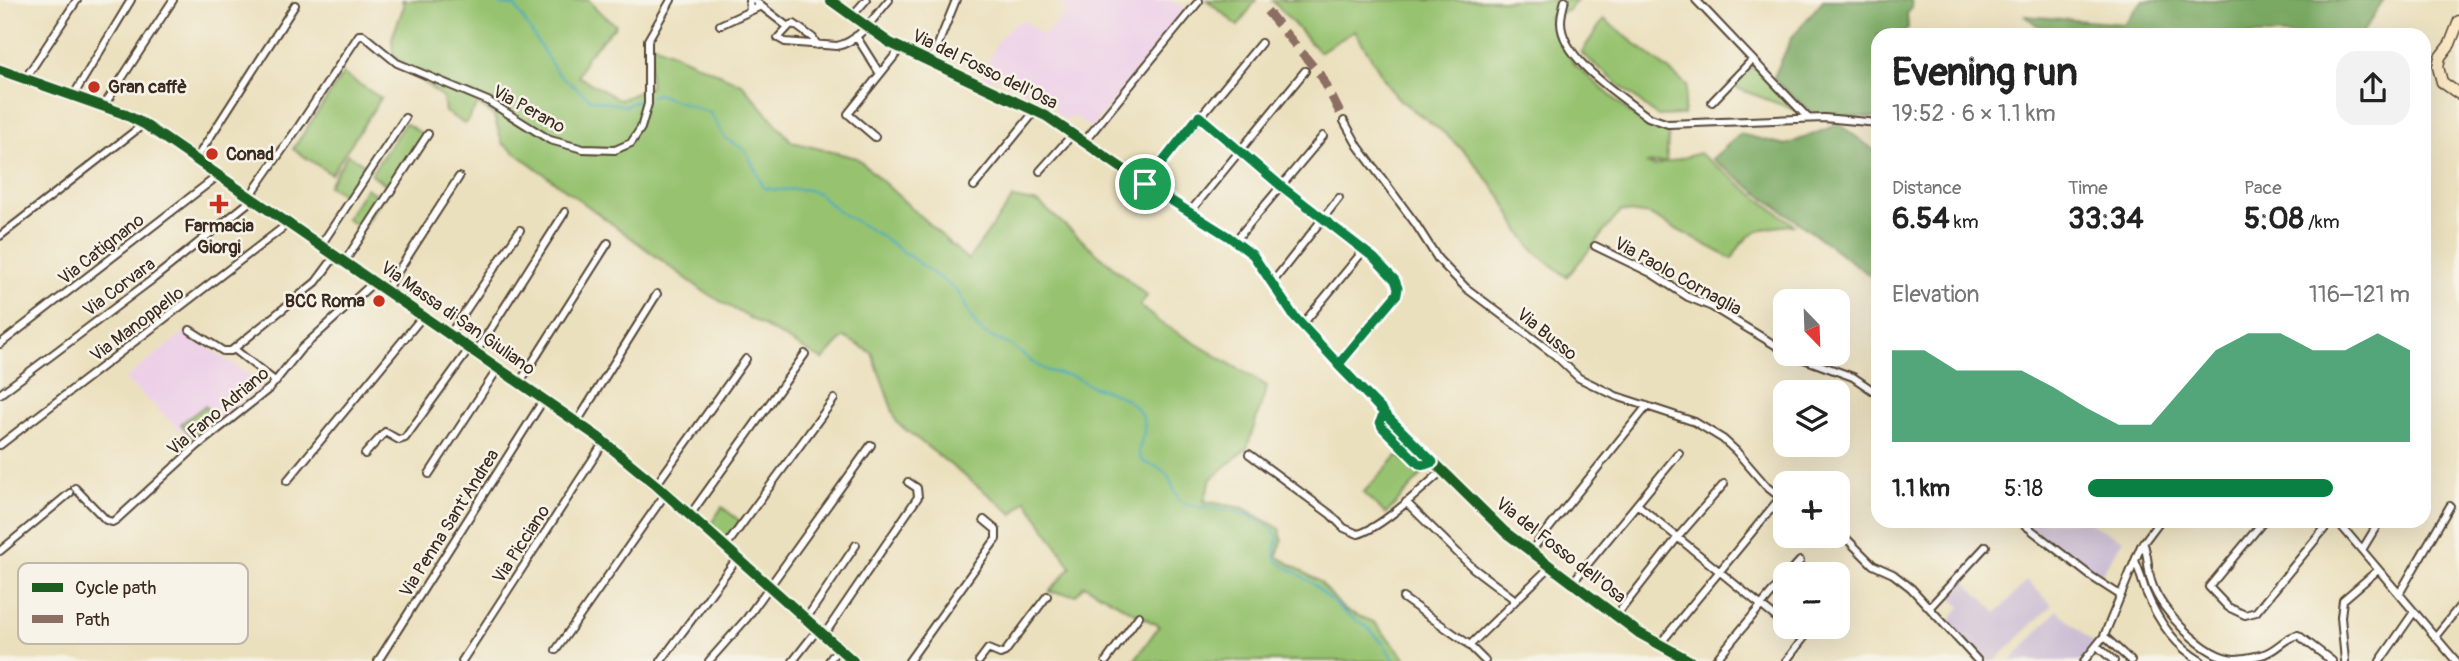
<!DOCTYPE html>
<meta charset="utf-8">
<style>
:root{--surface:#fff;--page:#f2f2f2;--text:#222;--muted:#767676;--accent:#0b8043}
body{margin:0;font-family:Pangolin,sans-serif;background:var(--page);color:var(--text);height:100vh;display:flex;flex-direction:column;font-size:26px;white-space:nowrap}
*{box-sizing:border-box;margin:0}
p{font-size:23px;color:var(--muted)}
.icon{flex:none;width:38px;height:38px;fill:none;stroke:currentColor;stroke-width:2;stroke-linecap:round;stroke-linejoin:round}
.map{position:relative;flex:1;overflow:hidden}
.panel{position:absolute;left:1871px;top:28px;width:560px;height:500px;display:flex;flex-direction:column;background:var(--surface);border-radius:21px;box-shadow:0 7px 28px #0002}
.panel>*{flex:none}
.needle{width:46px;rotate:157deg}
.fabs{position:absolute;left:1773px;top:289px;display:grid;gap:14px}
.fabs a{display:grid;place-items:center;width:77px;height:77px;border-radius:14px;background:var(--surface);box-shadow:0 7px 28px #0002;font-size:35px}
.pin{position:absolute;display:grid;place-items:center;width:60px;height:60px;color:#fff;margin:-30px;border:4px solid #fff;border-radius:50%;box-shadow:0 2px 7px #0007}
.round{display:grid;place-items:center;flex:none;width:74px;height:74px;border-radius:21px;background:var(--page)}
.headline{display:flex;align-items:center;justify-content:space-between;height:119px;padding:0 21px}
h1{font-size:38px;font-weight:700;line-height:52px}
.metrics{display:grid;grid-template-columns:repeat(3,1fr);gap:10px;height:119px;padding:7px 21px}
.metrics div{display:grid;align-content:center}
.metrics b{font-size:30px;font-weight:700}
.metrics small{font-size:19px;font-weight:400}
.metrics p{font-size:19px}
.chart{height:196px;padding:14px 21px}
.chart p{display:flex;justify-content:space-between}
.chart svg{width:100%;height:126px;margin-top:7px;fill:var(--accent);opacity:.7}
ul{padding:0 21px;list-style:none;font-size:23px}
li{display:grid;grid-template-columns:112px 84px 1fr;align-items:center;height:52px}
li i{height:18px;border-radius:9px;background:var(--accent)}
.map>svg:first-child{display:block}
</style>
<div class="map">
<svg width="2459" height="661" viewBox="0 0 2459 661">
<rect width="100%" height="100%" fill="#f7f3e8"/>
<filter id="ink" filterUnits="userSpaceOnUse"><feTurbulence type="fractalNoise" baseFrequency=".0143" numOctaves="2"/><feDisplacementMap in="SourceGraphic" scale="14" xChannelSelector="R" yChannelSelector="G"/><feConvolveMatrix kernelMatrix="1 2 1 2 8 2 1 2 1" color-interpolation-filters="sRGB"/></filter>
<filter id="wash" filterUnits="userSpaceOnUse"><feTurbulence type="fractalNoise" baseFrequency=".00686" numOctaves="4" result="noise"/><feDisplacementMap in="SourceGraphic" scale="28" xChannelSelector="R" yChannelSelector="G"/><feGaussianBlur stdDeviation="1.57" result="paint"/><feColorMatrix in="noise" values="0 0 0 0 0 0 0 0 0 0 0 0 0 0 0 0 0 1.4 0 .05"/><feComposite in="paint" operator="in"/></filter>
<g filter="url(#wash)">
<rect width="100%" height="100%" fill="#ebe0bd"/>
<path fill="#edd0e8" d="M1057 0H1170L1186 9 1091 128 1074 116 1066 120 1055 113 1056 105 995 76 984 83 980 81 997 42 1012 25 1024 20 1044 36 1067 11Z
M185 332 264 385 192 441 125 379Z"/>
<path fill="#ccbed4" d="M2021 522H2087L2124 540 2097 580Z
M1960 576 1997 613 2027 580 2052 605 1995 661H1981L1947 624 1961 607 1946 592Z
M2057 610 2096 645 2082 661H2011Z"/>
<path fill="#97c370" stroke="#697647" stroke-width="2" d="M402 0H589L596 9 616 25 586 57 578 76 620 100 650 87V43L742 84 792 142 857 158 968 260 1013 198 1039 203 1147 296 1140 306 1158 321 1267 386 1247 448 1211 479 1204 501 1243 508 1280 529 1282 541 1277 556 1320 582 1344 610 1374 622 1408 661H1134L1159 626 1084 585 1076 595 1049 592 1071 567 1026 500 1013 514 897 423 872 353 844 337 823 360 706 293 502 143 494 116 478 104 465 124 445 112 443 98 393 56 392 38 404 6Z
M1207 0H1256L1238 26Z
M1272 0H1577L1569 10 1548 17 1574 64 1642 123 1669 130 1666 162 1645 164 1655 166 1699 153 1794 225C1761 228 1748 228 1732 259L1650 215 1621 211 1567 277 1535 252 1520 232 1501 197 1469 156 1443 132 1400 100 1390 89 1355 31 1319 52Z
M1604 19 1687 85 1683 115 1657 116 1581 53Z
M1753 65 1798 111 1731 86Z
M343 74 381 98 331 174 293 149Z
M405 123 424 135 390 187 371 174Z
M348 154 365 165 345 196 328 186Z
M366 188 382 198 362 229 346 219Z
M205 406 215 419 192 437 181 424Z
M1398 455 1421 476 1386 514 1363 493Z
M722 507 741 522 726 542 709 527Z"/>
<path fill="#79a962" stroke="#5a6a40" stroke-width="2" d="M1823 0H1911L1912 7 1907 14 1908 28 1899 35H1878V118L1812 114 1773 79 1792 37Z
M2143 0H2384L2361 35H2050L2025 16 2124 24Z
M1839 124 1878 153V163L1875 168 1878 171V190L1871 199 1878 205V281L1712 159 1740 134 1786 145Z"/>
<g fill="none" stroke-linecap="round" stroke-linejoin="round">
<path stroke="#41a8c1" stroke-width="2" d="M495 0 502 5 515 6 557 73 590 99 625 106 645 97
M651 96 657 94 710 113 725 138 746 151 764 188 777 190 804 189 818 193 838 211 884 238 956 290C967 303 969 320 981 331 988 338 1001 340 1010 345 1022 352 1031 363 1044 369 1054 374 1065 374 1075 377 1080 379 1084 383 1089 385 1102 391 1116 391 1128 401 1161 426 1133 443 1140 457 1144 466 1155 464 1162 470 1173 477 1172 494 1181 501 1187 507 1198 506 1207 507 1231 510 1264 514 1278 537L1275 555 1277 561 1311 582 1346 614 1366 626 1383 643 1395 661"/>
</g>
</g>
<g filter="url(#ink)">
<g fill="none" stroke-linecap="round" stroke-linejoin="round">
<g stroke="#554536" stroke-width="10">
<path id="street" d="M749 0 750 11
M1565 0C1563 7 1561 15 1561 22 1561 59 1621 96 1648 117L1668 124 1824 118 1878 123
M1696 0 1808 118
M761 6 788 27
M851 17 866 0
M720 25 761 6 754 0
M856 36 880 74
M817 45 813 38 794 24 790 25 778 38 785 42 837 46C859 42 875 16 889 0
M931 62 956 0
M25 79 77 0
M73 96 131 0
M1712 102 1752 60
M103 107 173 0
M1199 116 1281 186 1374 258 1396 281 1398 288 1396 295 1338 365
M1344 121 1358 146 1415 223 1438 259 1466 288 1555 355 1579 378 1616 396 1695 422 1723 439 1736 451 1767 487 1785 501
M875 137 848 114 901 48
M1084 142 1199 1
M196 159 295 5
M1040 171 1073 134
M1145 184 1261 43
M974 186 1036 110
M250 196 299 126 359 35H363L397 63 488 101 550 140 583 149 615 150 631 143 641 128 648 104V40L671 0
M1190 212 1305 71
M0 236 144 124
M1235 241 1323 136
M321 245 405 118
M1595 246 1651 273 1688 297 1712 307 1785 351
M345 261 428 134
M1272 283 1339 198
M386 290 459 177
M1302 325 1364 250
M190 330 223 351H231L316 282 336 255
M450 334 520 230
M0 344 219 175
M234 349 276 382
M476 352 565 212
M1790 354 1853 377 1878 394
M520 382 608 243
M0 394 153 279 253 199
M1384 412 1380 422 1382 427 1420 464 1433 462
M577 422 657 294
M0 445 289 223
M365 454 385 432 399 440 405 438 470 348
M1249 454 1330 514 1344 528 1358 534C1380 529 1424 487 1442 471
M429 474 499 367
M287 481 423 316
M656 485 746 359
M75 488 106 520 112 522 116 520 197 446 270 388 301 349 374 282
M1406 502 1473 568 1514 599
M1638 505 1785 625
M690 515 805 354
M2021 522 2092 577 2120 595
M2263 522 2209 587 2228 607 2245 615 2256 612 2330 522
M2338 522 2456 661
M1838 530 1873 565 1893 574 1911 588 1978 661
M2143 542C2149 556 2147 570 2152 584 2161 611 2204 657 2234 659 2243 659 2252 657 2261 655 2276 652 2284 637 2298 635L2332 661
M726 546 834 399
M2362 550 2379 522
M0 551 70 493
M1530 552 1647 406
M2135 561C2140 571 2142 582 2146 592 2157 619 2175 646 2201 661
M1788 574 1800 561
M1572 583 1679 453
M1838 591 1840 584
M2399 594 2450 506
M1403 598 1467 643 1485 661
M1930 607 1986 546
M1616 616 1677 538 1724 484
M806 619 856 545
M1787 626 1803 639
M824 635 918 497 917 488 908 482
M2104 636 2131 661
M2435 637 2459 607
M1470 645 1550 567
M1659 645 1780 498
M2097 646 2114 661
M556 650 666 493
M378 661 544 399
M462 661 604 442
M661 661 738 557
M709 661 747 618 871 445
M793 661 818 629
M829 661 838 648
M909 661 996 539V530L984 520
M979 661 988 649 1000 654 1005 652 1047 596
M1106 661 1139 616
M1715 661 1785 577
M1786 661 1813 626
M2084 661 2104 636 2141 546 2159 522
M2345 661 2341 617 2343 600 2378 570
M2380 661 2414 612"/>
</g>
<g stroke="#554536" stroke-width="13">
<path id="secondary" d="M830 0 890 43 1046 116 1126 171 1245 248 1256 259 1293 315 1338 364 1389 418 1505 532 1639 633 1690 661
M2459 21 2450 44 2440 57 2438 67 2442 82 2459 94
M0 70 122 113 144 124 598 437 656 485 853 661"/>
</g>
<use href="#street" stroke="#fff" stroke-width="6"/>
<use href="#secondary" stroke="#fae7c3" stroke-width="10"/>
<path stroke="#8d6e63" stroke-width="9" stroke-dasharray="18 9" stroke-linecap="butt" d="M1267 11 1322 77 1344 121"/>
<g stroke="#f7f3e8" stroke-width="15">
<path id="cycleway" d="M830 0 890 43 1046 116 1126 171 1245 248 1256 259 1293 315 1338 364 1389 418 1505 532 1639 633 1690 661
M0 70 122 113 144 124 598 437 656 485 853 661"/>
</g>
<use href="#cycleway" stroke="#1b5e20" stroke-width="10"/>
</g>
</g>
<g fill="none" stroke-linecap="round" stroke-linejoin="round" filter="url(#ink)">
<g stroke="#fff" stroke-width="14">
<path id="route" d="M1145 184 1229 237 1253 255 1293 315 1381 410 1433 462 1425 465 1419 464 1382 427 1380 422 1384 412 1338 365 1397 294 1398 288 1395 280 1374 258 1281 186 1199 116 1145 184"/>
</g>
<use href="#route" stroke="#0b8043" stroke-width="9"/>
</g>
<g fill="#c8321e" stroke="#f7f3e8" stroke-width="2.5">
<circle cx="94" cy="87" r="7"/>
<circle cx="212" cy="154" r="7"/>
<path d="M215.5 193.5h7v7h7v7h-7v7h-7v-7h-7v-7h7z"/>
<circle cx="379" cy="301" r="7"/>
</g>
<g text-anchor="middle" stroke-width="5" stroke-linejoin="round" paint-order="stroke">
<g font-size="18" fill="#3b2a1e" stroke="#f7f3e8">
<text transform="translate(985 69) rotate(26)" y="6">Via del Fosso dell'Osa</text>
<text transform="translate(529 109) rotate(29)" y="6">Via Perano</text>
<text transform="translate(101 249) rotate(-38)" y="6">Via Catignano</text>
<text transform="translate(1678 276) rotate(29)" y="6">Via Paolo Cornaglia</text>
<text transform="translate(119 287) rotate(-37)" y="6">Via Corvara</text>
<text transform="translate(458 318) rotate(35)" y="6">Via Massa di San Giuliano</text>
<text transform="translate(137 324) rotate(-37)" y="6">Via Manoppello</text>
<text transform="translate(1547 334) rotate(39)" y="6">Via Busso</text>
<text transform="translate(218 411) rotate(-40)" y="6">Via Fano Adriano</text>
<text transform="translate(449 523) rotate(-58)" y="6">Via Penna Sant'Andrea</text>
<text transform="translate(521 544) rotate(-57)" y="6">Via Picciano</text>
<text transform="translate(1561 550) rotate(38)" y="6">Via del Fosso dell'Osa</text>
</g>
<g font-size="18" font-weight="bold" fill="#3b2a1e" stroke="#f7f3e8" text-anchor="start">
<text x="108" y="93">Gran caffè</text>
<text x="226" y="160">Conad</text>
<text x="219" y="232" text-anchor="middle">Farmacia<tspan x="219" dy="21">Giorgi</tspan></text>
<text x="365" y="307" text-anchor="end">BCC Roma</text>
</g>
</g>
<rect x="18" y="563" width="230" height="81" rx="10" fill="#f7f3e8" stroke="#bfb7ab" stroke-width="2"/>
<rect x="32" y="583" width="31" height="9" fill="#1b5e20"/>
<rect x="32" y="615" width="31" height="8" fill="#8d6e63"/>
<g font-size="19" fill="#3b2a1e">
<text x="75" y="594">Cycle path</text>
<text x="75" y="626">Path</text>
</g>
</svg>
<div class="fabs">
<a><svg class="needle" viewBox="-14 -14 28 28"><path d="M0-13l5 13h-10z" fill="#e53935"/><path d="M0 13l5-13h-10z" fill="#767676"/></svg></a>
<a><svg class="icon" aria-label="layers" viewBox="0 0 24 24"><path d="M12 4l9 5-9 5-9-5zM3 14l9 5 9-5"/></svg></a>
<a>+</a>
<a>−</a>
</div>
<div class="pin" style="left:1145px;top:184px;background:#1e9e55"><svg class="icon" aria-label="arrive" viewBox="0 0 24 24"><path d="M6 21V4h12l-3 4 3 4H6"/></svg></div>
<section class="panel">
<div class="headline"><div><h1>Evening run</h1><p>19:52 · 6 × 1.1 km</p></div><a class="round"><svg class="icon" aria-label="share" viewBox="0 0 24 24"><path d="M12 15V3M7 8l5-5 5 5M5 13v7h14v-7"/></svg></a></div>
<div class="metrics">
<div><p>Distance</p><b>6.54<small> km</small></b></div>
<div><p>Time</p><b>33:34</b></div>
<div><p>Pace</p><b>5:08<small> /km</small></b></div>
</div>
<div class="chart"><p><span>Elevation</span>116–121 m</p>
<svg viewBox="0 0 160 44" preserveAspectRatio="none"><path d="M0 44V12L10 12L20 19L30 19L40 19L50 25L60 32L70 38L80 38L90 25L100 12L110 6L120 6L130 12L140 12L150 6L160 12V44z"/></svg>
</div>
<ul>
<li><b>1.1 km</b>5:18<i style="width:76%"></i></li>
</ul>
</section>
</div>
